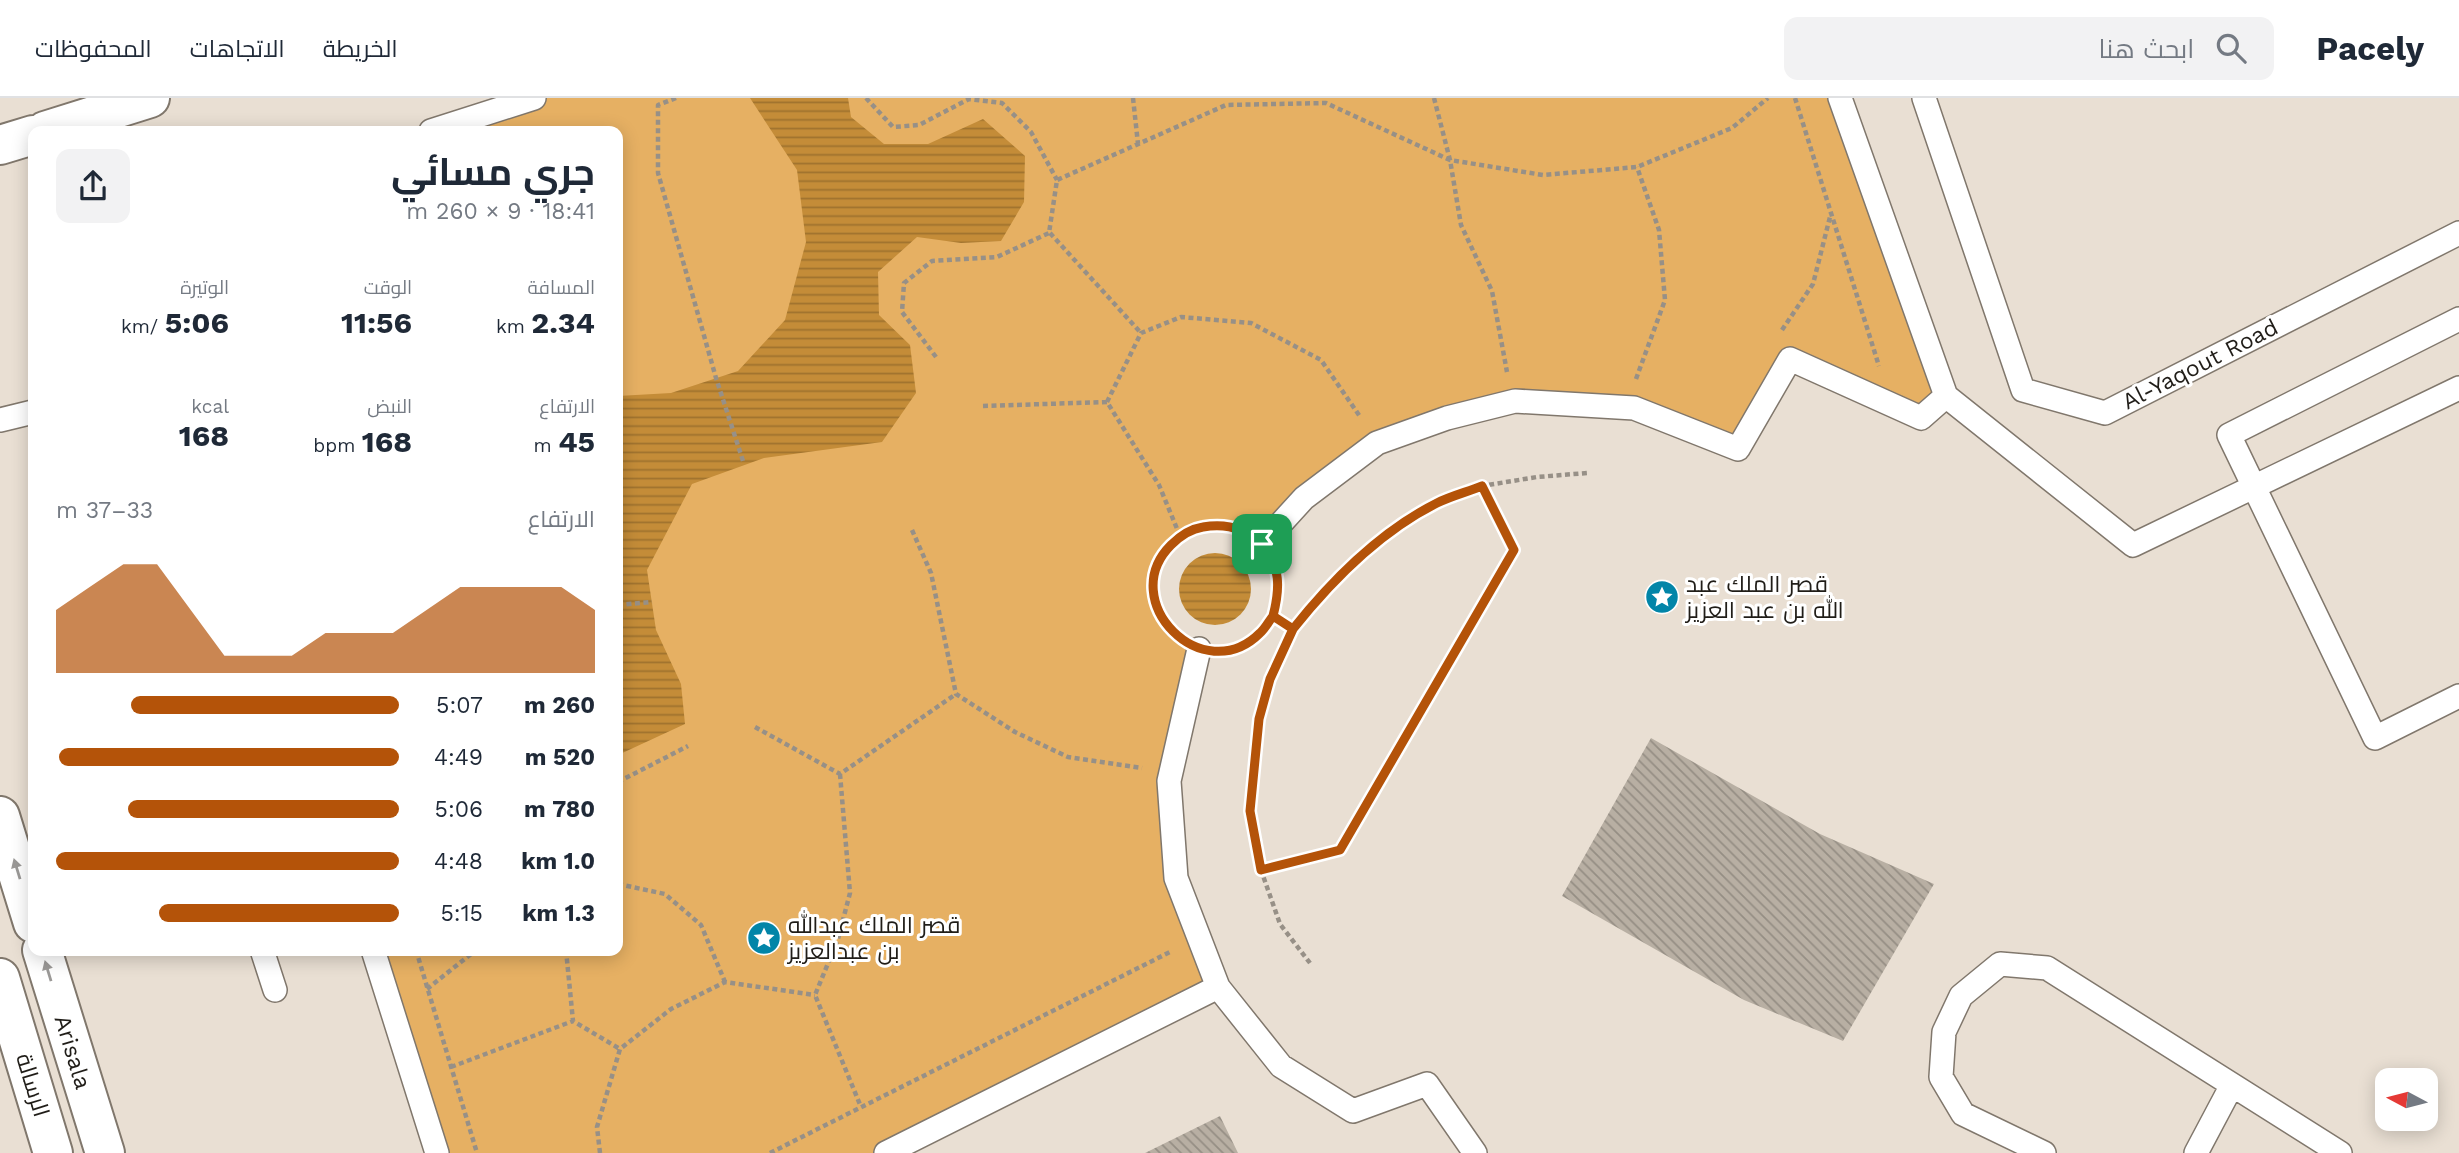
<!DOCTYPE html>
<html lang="ar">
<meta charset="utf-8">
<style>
:root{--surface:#fff;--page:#f2f2f3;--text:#1f2937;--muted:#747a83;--line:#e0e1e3;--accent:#b45309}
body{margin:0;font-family:"Work Sans",Cairo,sans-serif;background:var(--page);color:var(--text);direction:rtl;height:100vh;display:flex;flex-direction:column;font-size:26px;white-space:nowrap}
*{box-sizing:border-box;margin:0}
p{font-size:23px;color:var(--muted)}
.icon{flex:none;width:38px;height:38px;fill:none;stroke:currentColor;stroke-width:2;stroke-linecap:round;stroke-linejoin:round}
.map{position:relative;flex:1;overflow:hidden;direction:ltr}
.panel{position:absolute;left:28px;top:28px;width:595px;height:830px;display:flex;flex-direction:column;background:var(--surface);border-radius:14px;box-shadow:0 4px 18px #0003;direction:rtl}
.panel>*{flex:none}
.needle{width:46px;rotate:277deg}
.fabs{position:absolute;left:2375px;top:970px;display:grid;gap:14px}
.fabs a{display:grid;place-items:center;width:63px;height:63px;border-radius:14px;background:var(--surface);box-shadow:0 4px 18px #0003;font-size:35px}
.pin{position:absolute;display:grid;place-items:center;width:60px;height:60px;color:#fff;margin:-30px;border-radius:14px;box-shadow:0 4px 10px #0006}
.round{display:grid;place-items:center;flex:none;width:74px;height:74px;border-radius:14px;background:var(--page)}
.overview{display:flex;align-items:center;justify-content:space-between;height:119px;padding:0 28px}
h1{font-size:38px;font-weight:700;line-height:52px}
.stats{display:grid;grid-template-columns:repeat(3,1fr);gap:10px;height:119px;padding:7px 28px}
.stats div{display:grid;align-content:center}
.stats b{font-size:30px;font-weight:700}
.stats small{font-size:19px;font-weight:400}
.stats p{font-size:19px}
.chart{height:196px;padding:14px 28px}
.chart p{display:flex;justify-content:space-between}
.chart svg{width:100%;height:126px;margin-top:7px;fill:var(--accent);opacity:.7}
ul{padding:0 28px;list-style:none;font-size:23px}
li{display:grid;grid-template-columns:112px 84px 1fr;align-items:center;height:52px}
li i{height:18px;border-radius:9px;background:var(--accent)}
header{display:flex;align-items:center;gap:42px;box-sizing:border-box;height:98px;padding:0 35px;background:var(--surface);border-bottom:2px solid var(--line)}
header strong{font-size:33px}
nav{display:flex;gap:38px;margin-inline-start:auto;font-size:24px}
.search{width:490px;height:63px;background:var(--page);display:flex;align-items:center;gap:18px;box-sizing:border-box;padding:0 24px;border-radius:14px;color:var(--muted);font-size:26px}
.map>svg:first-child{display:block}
</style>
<header>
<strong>Pacely</strong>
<div class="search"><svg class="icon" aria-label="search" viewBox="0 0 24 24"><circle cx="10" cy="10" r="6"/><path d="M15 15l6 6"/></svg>ابحث هنا</div>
<nav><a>الخريطة</a><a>الاتجاهات</a><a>المحفوظات</a></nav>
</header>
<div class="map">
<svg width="2459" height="1055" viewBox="0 0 2459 1055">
<defs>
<pattern id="water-rules" width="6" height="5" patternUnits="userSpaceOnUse" patternTransform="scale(1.75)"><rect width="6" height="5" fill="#c48c38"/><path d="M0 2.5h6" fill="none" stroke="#9f722e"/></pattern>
<pattern id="building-back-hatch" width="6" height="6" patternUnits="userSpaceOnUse" patternTransform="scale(1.75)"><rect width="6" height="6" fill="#b8afa3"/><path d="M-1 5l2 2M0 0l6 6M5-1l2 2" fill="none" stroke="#958e84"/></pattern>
</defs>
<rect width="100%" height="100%" fill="#e9dfd3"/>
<path fill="#e6b063" d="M534 0H1840L1946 298 1921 320 1790 261 1738 351 1634 310 1515 303 1377 345 1254 439C1242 433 1231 427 1218 426 1159 424 1131 506 1179 541 1185 545 1192 547 1199 551L1169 683 1176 780 1218 889 886 1055H437L373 852H618V33H431Z"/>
<path fill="url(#water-rules)" d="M750 0H848L851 19 884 46H928L983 21 1025 58 1024 104 1001 143 961 145 917 139 878 174 879 217 910 247 916 295 882 344 764 360 692 386 647 472 656 532 681 586 685 626 618 657V298L671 295 738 273 785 222 806 144 797 72Z
M1179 491a36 36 0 1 1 72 0a36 36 0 1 1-72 0Z"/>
<path fill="url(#building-back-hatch)" d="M1651 640 1820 736 1934 786 1843 943 1744 902 1562 798Z
M1220 1018 1238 1055H1145Z"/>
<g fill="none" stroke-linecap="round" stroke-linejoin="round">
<g stroke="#80776c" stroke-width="26">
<path id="lane" d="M1840 0 1946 298 2133 447 2459 290
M1924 0 2023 292 2105 315 2459 135
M431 33 534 0
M2459 221 2229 337 2375 640 2459 598
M0 322 33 314
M1262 446 1304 400 1377 345 1447 320 1515 303 1634 310 1738 351 1790 261 1921 320 1946 298
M1199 551 1169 683 1176 780 1218 889 1281 968 1353 1013 1427 986 1475 1055
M262 852 275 892
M373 852 437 1055
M886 1055 1218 889
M2044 1055 1963 1016 1941 979 1944 934 1961 898 2000 866 2047 870 2340 1055
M2196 1055 2232 987"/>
</g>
<g stroke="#80776c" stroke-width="42">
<path id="street" d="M45 33 150 0
M0 47 33 37
M0 718 33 825
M42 852 105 1055
M0 880 53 1055"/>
</g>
<path stroke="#979087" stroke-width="4.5" stroke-dasharray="5 3.5" stroke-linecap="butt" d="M676 0 658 7V75L716 280 744 366
M866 0 893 29 919 27 969 1 1002 5 1031 34 1057 82
M1133 0 1138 46
M1434 0 1450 62 1461 127 1492 193 1507 274
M1795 0 1879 268
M1050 135 1141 235
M1782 232 1813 186 1831 115
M936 259 902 214 904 185 932 163 997 159 1049 135 1057 82 1226 7 1326 5 1450 62 1543 77 1637 69 1732 30 1768 0
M1636 281 1665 202 1659 132 1637 69
M1107 304 1141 235 1181 219 1251 225 1321 262 1361 320
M983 308 1107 304 1159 387 1180 438
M1153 490a63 63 0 1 1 126 0a63 63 0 1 1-126 0Z
M912 432 931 475 956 596 1015 634 1068 659 1142 670
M618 507 652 504
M1273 518 1293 532
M755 629 840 676 956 596
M840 676 850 795 838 841 815 897 861 1009
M618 684 688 648
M1261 772 1340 752 1514 452 1482 388
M618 786 665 796 701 827 725 884
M416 852 477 1055
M566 852 573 923 620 951
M1310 865 1280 826 1261 772 1250 713 1259 621 1270 581 1293 532 1324 492 1360 459 1402 426 1438 405 1482 388 1537 379 1587 375
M427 891 476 852
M451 969 573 923
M600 1055 597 1029 620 951 671 911 725 884 815 897
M770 1055 1172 853"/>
<use href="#lane" stroke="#fff" stroke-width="23"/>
<use href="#street" stroke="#fff" stroke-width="38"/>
</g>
<defs><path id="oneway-solid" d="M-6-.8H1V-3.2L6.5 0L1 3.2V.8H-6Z" transform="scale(1.75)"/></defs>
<g fill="#9b9997">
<use href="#oneway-solid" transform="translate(17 771) rotate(-107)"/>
<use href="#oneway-solid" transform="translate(48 873) rotate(-107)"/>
</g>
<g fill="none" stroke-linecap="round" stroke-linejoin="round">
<g stroke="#fff" stroke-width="14">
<path id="route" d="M1262 446C1245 430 1225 425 1203 429 1190 431 1180 438 1171 447 1115 503 1203 592 1260 535 1265 531 1269 523 1273 518L1293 531 1270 581 1259 621 1250 713 1261 772 1340 752 1514 452 1482 388C1467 394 1451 398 1437 405 1379 434 1332 482 1293 531L1273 518C1280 491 1281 468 1262 446"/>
</g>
<use href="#route" stroke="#b45309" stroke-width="9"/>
</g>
<defs>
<g id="sight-disc" transform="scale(1.75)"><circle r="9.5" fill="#0285a8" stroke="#fff"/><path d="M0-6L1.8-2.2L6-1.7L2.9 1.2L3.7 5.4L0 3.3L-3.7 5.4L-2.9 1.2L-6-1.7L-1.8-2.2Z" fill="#fff"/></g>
</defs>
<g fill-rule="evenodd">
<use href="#sight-disc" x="1662" y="499"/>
<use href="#sight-disc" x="764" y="840"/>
</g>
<g text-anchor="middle" stroke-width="6" stroke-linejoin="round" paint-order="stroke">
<g font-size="23" fill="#201d18" stroke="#fff">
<text transform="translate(2200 266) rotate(-27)" y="8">Al-Yaqout Road</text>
<text transform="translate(73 954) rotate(73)" y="8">Arisala</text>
<text transform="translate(33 987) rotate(73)" y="8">الرسالة</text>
</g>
<g font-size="23" fill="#201d18" stroke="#fff" text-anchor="start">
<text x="1686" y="494">قصر الملك عبد<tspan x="1686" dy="26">الله بن عبد العزيز</tspan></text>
<text x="788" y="835">قصر الملك عبدالله<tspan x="788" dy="26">بن عبدالعزيز</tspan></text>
</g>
</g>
</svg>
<div class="fabs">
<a><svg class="needle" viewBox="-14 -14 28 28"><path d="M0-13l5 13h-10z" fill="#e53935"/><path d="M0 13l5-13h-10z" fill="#747a83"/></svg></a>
</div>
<div class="pin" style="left:1262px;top:446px;background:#1e9e55"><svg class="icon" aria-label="arrive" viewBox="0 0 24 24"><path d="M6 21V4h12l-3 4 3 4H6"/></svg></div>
<section class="panel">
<div class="overview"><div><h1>جري مسائي</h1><p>18:41 · 9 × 260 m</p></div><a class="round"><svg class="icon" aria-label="share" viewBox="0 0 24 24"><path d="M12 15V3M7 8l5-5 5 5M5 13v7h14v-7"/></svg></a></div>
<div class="stats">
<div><p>المسافة</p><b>2.34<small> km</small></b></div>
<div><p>الوقت</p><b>11:56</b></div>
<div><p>الوتيرة</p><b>5:06<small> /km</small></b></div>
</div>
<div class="stats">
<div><p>الارتفاع</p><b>45<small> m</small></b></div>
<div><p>النبض</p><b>168<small> bpm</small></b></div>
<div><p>kcal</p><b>168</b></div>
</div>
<div class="chart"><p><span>الارتفاع</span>33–37 m</p>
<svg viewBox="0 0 160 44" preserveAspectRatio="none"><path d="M0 44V22L10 14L20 6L30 6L40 22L50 38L60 38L70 38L80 30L90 30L100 30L110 22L120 14L130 14L140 14L150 14L160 22V44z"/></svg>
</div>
<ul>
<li><b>260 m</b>5:07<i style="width:78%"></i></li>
<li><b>520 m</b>4:49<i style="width:99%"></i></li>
<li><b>780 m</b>5:06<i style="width:79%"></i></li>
<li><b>1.0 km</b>4:48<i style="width:100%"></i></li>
<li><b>1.3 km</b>5:15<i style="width:70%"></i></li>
</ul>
</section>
</div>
